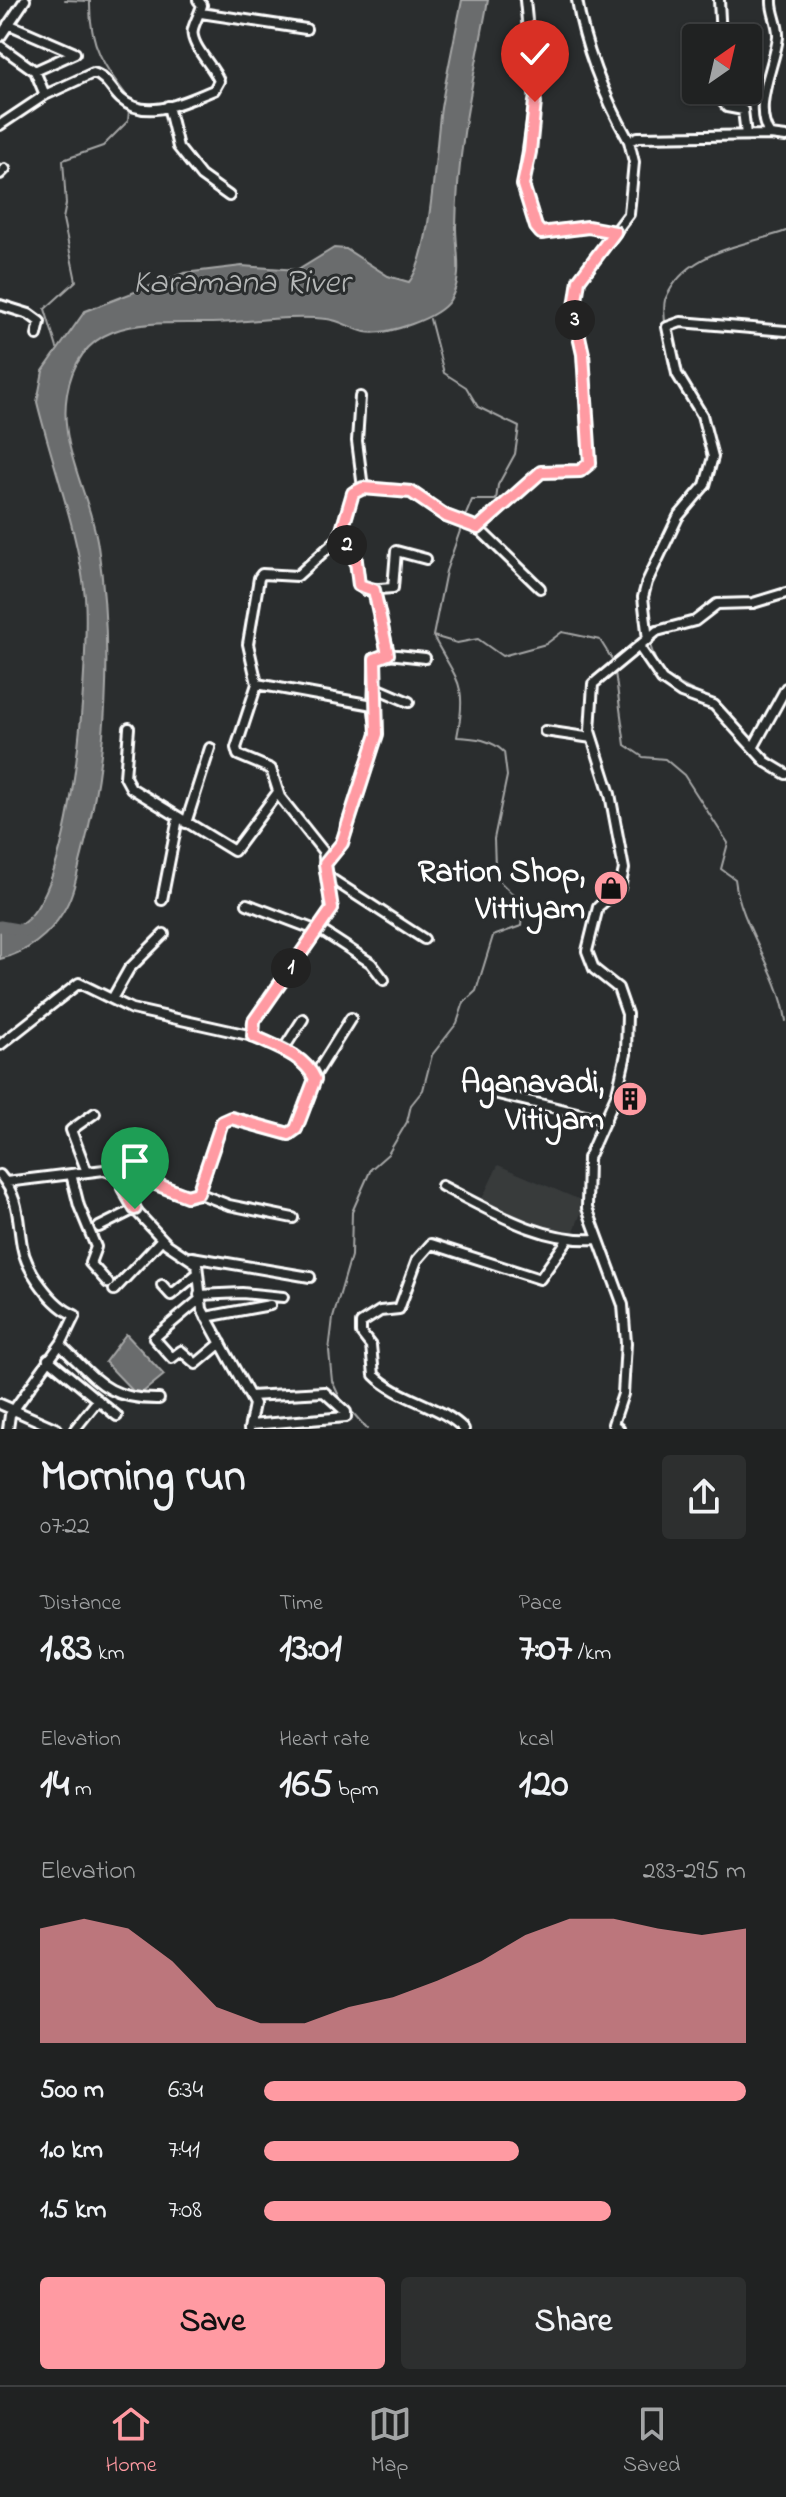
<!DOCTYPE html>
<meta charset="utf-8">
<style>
:root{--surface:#202222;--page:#2d2f2f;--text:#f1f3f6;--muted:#a2a4a5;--line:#3d3f40;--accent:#ff9aa2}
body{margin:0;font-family:"Indie Flower",sans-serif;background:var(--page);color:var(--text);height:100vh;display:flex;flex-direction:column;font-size:30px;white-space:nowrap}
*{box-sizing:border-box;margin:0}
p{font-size:26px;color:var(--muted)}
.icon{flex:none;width:44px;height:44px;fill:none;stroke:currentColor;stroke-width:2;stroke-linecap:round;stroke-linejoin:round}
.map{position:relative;height:1429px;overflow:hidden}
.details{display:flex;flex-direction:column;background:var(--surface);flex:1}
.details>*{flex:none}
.needle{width:52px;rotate:34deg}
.controls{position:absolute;left:682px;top:24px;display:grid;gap:16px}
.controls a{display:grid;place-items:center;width:80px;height:80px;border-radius:8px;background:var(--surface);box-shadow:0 2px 6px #0004,0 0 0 2px var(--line);font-size:40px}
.pin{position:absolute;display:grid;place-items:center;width:68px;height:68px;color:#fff;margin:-82px -34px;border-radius:50% 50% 50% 0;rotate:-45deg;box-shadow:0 0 8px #0007}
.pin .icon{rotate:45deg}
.km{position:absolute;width:40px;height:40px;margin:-20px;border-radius:50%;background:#222;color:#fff;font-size:22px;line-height:40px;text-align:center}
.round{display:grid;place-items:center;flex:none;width:84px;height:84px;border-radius:8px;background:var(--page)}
.head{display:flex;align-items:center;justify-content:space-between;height:136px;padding:0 40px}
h1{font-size:44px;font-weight:700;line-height:60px}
.figures{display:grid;grid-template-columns:repeat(3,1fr);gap:12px;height:136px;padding:8px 40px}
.figures div{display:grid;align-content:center}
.figures b{font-size:40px;font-weight:700}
.figures small{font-size:22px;font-weight:400}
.figures p{font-size:22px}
.chart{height:224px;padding:16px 40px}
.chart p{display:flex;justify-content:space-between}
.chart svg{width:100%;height:144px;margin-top:8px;fill:var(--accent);opacity:.7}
.button{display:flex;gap:16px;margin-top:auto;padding:16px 40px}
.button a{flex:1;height:92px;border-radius:8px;background:var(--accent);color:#111;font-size:32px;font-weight:700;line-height:92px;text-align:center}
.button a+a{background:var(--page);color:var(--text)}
ul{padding:0 40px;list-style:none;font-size:26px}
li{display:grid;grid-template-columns:128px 96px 1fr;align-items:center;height:60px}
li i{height:20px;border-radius:10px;background:var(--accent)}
.tab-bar{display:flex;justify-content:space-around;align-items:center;height:112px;border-top:2px solid var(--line);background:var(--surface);font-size:22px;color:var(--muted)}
.tab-bar a{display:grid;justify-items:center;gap:4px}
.tab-bar .on{color:var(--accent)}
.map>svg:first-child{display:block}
</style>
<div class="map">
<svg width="786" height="1429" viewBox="0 0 786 1429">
<rect width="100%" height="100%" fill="#2a2d2e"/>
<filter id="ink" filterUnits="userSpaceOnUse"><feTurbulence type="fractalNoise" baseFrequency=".0125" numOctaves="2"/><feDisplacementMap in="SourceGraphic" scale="16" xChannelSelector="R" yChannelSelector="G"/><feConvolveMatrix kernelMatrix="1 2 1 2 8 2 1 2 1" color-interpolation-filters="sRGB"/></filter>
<g filter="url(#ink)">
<path fill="#373a3b" d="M498 1165 585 1202 570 1242 480 1203Z"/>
<path fill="#6a6c6d" stroke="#a6a7a7" stroke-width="2" d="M462 0H488C474 76 457 149 456 227 456 252 464 277 450 300 439 318 386 336 365 332 352 329 340 320 327 319 288 315 251 322 212 323 151 324 80 314 67 394 58 447 91 496 98 546 113 646 108 757 82 855 77 873 74 895 63 912 49 936 26 953 0 959V928C76 946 89 647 85 597 79 533 52 464 37 402L43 371 85 311 184 273 242 266 298 270 334 248 346 249 388 276 409 282C432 254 435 148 441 108 447 72 455 36 462 0Z
M126 1334 164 1375 143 1392H134L105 1362Z"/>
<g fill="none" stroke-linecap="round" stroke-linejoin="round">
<path stroke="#a6a7a7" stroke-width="2" d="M65 0 90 1C89 46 104 66 130 100
M430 319 444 373 466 387 478 407 519 427 515 454 498 485 496 500H472L465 517
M665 325C665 317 663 307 665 300 686 250 741 247 786 231
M57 348 45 309 76 281 63 219 66 204 63 160 103 146 128 121 129 110
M461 528 446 571 433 636 457 643 478 639 502 656 546 644 562 632 600 640 613 661
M647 573 654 558
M650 645 659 670
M615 672 625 745 643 757 665 759 684 775 728 843 721 869 735 879C741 929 779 969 786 1021
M662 675 713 701
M719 704 752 740
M757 745 782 767
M367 1429 340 1398 332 1381 329 1351 333 1318 351 1256 352 1212 371 1169 388 1154 407 1122 411 1105 423 1090 432 1055 457 1023 464 1002 476 991 493 936 521 926 523 904 498 880 495 867 494 839 507 776 504 752C490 739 476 738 457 737 468 682 457 682 433 636"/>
<path stroke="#6a6c6d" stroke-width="11" d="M0 926 29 931"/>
<g stroke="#fff" stroke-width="14">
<path id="minor" d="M525 0 535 102 523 185 536 227 541 233 588 227 615 232
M577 0C585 49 605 98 629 141
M719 0 721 38
M772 0C771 12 779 24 778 37 775 66 751 107 770 135L786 137
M201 13 306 29
M8 24 75 53 35 71
M0 37 25 0
M0 46 35 71 45 95
M721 90 720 98 727 107 743 110 746 135
M168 106 178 147 201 176 229 196
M0 125 45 95 93 73C107 77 111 90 121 99 147 122 186 101 214 90L219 81C214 66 189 45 193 29 195 21 200 13 202 5L198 0
M0 174 5 169
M0 305 29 314 40 322 37 335
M360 397 357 441 363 488
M478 528 540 588
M340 537 355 553 359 585 365 590 393 588 396 551 426 559
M374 590 388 654 425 658
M648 640 643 597 647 582 678 517 705 485 713 457 702 415 677 374 667 327 681 322 786 331
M640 648 662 680 681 693 714 705 766 762 786 774
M257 684 373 705 375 659 388 654
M374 687 409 702
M129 728 125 777 131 788 234 851 278 792
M545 731 592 738
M753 748 786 688
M186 823 210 748
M325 864 342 843 377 734 373 703
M327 876 424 939
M162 900 178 818
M247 904 318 931
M319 929 371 963 384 980
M112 999 129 969 164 934
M0 1045 79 983 132 1009 253 1036
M283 1050 303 1019
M314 1077 351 1018
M494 1093 606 1120
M87 1172 71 1130 95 1113
M71 1174 79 1206 96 1247 90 1263 108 1283
M0 1175C20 1199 17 1218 22 1246 26 1270 53 1307 75 1315L62 1342 10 1415 8 1429
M6 1182 104 1170 128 1178
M442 1186C490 1210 541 1243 597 1239
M198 1193 229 1205 293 1218
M99 1227 135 1209
M192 1257 310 1277
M162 1285 171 1295 198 1273
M114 1290 162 1239
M199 1295 242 1293 283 1297
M199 1300 154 1338 172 1358 181 1351 196 1364 221 1343
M206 1317 270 1305
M60 1345C96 1378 106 1400 159 1399
M48 1359 117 1416
M0 1404 57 1429
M250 1425 346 1417V1412L324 1392 250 1396
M75 1429 98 1400
M249 1429 254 1404 202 1309 197 1264 167 1244 137 1212 123 1188 128 1178 135 1176 187 1196 198 1193 222 1122 231 1118 289 1134 296 1129 315 1079C304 1055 276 1047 253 1036L254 1021 332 909 323 851 280 797 271 769 238 755 236 748 257 684 248 644 259 578 262 574 297 576 340 537 353 493 363 488 411 492 446 516 478 528 541 472 580 471 590 463 583 354 574 314 579 280 629 214 634 162 629 141 638 137 770 135
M464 1429C441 1405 399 1400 374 1375L371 1346 361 1333V1323L380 1311 399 1309 417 1260 431 1244 540 1279 568 1239
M619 1429 613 1424 623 1394 626 1343 623 1305 587 1208 588 1158 617 1093 626 1054 627 1014 618 988 594 969 587 951 598 907 620 888 624 869 610 794 590 731 593 684 657 631 695 621 717 604 753 603 786 593"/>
</g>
<use href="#minor" stroke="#2a2d2e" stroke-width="8"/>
</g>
</g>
<g fill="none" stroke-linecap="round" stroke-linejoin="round" filter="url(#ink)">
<g stroke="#fff" stroke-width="16">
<path id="route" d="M135 1209 123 1188 128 1178 135 1176 187 1196 198 1193 222 1122 231 1118 289 1134 296 1129 315 1079C304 1055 276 1047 253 1036L254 1021 332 909 325 864 342 843 377 734 375 659 388 654 374 590 359 585 355 553 340 537 353 493 363 488 411 492 446 516 478 528 541 472 580 471 590 463 583 354 574 314 579 280 615 232 588 227 541 233 536 227 523 185 530 152 535 102"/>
</g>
<use href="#route" stroke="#ff9aa2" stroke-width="10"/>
</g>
<defs>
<g id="shop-disc" transform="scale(1.8)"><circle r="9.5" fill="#ff9aa2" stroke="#2a2d2e"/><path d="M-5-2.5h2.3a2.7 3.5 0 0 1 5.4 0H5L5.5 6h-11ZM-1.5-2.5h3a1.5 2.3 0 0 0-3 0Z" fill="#111"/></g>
<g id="building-disc" transform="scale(1.8)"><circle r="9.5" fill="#ff9aa2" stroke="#2a2d2e"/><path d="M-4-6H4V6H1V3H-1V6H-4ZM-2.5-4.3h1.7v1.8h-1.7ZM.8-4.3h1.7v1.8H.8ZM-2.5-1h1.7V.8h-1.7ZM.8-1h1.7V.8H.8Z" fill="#111"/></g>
</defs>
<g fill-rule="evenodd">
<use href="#shop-disc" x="611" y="888"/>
<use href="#building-disc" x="630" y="1099"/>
</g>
<g text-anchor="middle" stroke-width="6" stroke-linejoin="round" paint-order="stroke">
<g font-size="32" font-weight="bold" fill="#fff" stroke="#2a2d2e" text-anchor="end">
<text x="585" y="881">Ration Shop,<tspan x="585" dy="37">Vittiyam</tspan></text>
<text x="604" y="1092">Aganavadi,<tspan x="604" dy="37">Vitiyam</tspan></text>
</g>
<g font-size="34" font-style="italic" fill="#b4b6b6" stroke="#2a2d2e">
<text x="241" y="292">Karamana River</text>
</g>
</g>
</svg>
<div class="controls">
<a><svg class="needle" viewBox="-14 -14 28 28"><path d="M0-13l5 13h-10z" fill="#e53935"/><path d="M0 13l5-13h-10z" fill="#a2a4a5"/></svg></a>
</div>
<div class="pin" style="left:135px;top:1209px;background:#1e9e55"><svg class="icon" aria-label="arrive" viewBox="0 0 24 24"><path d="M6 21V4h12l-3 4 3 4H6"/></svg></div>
<div class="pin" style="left:535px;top:102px;background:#d93025"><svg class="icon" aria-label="check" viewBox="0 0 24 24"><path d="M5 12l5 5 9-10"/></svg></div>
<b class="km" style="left:291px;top:968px">1</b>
<b class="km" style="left:347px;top:545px">2</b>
<b class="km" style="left:575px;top:320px">3</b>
</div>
<section class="details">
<div class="head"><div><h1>Morning run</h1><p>07:22</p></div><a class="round"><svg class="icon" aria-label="share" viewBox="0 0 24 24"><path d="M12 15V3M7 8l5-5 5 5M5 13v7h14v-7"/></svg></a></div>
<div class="figures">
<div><p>Distance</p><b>1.83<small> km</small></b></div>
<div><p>Time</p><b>13:01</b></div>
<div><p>Pace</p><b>7:07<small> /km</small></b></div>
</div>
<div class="figures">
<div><p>Elevation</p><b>14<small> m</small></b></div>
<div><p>Heart rate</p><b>165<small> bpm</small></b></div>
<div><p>kcal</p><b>120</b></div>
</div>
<div class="chart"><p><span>Elevation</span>283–295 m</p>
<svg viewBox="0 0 160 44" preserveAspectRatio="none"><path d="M0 44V9L10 6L20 9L30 19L40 33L50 38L60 38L70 33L80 30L90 25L100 19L110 11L120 6L130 6L140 9L150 11L160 9V44z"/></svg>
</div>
<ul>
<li><b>500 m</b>6:34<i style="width:100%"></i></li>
<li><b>1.0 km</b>7:41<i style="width:53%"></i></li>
<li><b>1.5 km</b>7:08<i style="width:72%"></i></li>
</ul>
<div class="button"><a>Save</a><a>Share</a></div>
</section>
<nav class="tab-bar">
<a class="on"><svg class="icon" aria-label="home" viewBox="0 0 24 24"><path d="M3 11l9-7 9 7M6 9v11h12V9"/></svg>Home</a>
<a><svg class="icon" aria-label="map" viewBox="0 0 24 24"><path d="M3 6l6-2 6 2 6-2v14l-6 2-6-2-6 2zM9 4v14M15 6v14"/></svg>Map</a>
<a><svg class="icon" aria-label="saved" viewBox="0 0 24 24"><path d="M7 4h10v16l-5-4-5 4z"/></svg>Saved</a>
</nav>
